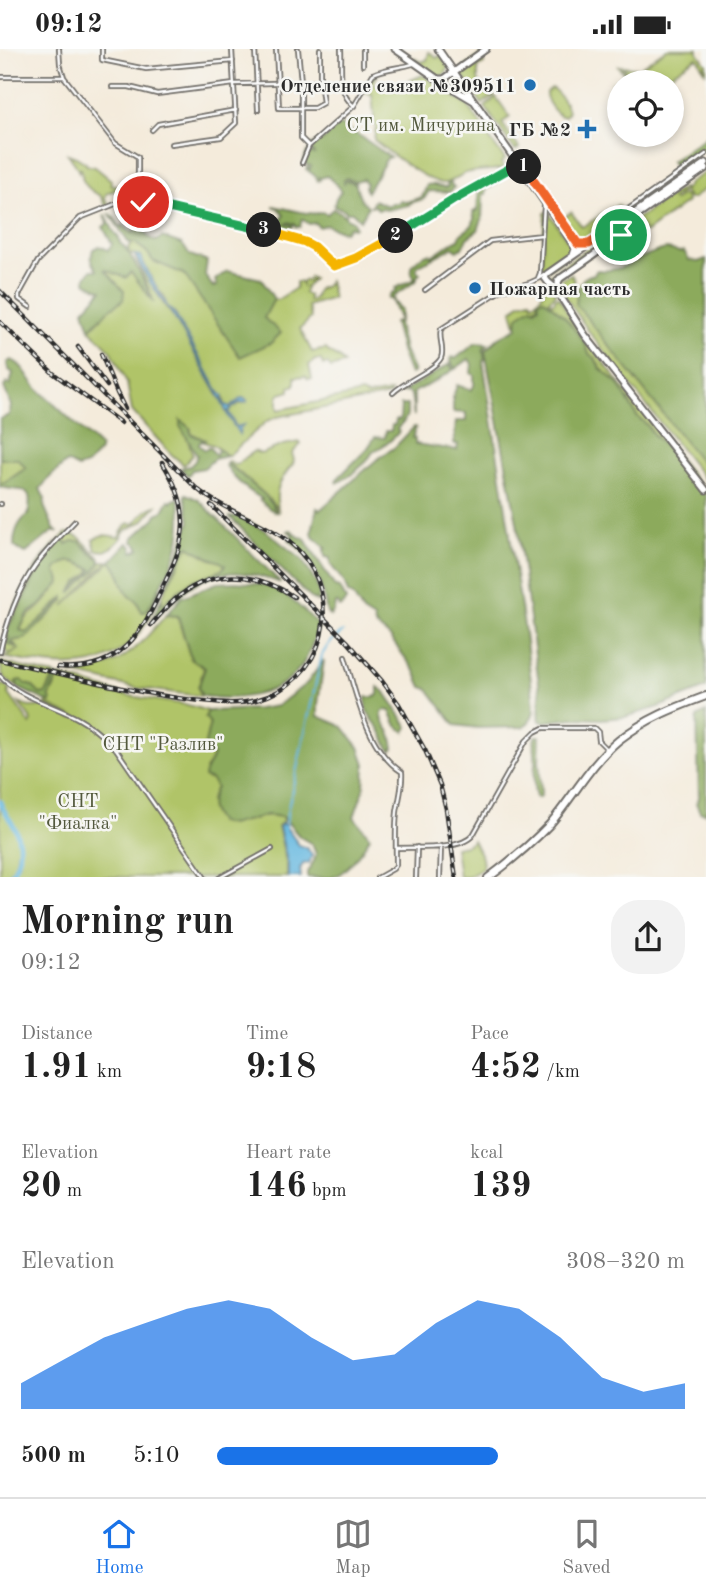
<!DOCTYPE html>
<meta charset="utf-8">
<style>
:root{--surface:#fff;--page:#f2f2f2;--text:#222;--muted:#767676;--line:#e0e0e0;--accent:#1a73e8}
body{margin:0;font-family:"Old Standard TT",serif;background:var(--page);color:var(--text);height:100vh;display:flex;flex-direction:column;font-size:26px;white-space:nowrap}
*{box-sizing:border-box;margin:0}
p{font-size:23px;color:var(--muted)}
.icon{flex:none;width:38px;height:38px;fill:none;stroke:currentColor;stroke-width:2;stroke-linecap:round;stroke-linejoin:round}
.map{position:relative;height:828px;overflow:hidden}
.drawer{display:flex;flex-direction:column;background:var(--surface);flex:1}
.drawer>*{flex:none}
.controls{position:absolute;left:607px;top:21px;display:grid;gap:14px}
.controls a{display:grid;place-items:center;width:77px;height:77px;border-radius:50%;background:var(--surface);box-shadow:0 4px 10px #0003;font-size:35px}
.pin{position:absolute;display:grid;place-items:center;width:60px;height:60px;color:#fff;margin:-30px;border:4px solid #fff;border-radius:50%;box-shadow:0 2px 7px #0007}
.km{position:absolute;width:35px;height:35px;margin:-18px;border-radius:50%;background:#222;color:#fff;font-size:19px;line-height:35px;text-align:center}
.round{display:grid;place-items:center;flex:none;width:74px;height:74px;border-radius:28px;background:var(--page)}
.summary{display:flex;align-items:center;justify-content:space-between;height:119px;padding:0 21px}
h1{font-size:38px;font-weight:700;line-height:52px}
.stats{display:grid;grid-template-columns:repeat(3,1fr);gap:10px;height:119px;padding:7px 21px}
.stats div{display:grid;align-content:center}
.stats b{font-size:35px;font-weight:700}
.stats small{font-size:19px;font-weight:400}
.stats p{font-size:19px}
.chart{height:196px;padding:14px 21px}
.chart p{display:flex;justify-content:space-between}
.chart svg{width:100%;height:126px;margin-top:7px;fill:var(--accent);opacity:.7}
ul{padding:0 21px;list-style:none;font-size:23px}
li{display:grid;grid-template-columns:112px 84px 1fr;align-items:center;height:52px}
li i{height:18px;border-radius:9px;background:var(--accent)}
.status{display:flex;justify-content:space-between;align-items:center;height:49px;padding:0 35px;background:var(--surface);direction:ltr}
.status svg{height:19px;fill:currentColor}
.menu{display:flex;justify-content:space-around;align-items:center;height:98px;border-top:2px solid var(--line);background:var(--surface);font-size:19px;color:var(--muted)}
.menu a{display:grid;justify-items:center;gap:4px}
.menu .selected{color:var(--accent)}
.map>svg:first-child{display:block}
</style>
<div class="status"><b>09:12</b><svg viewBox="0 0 49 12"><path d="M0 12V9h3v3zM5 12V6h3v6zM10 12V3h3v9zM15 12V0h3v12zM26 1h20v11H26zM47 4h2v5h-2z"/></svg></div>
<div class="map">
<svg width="706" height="829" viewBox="0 0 706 829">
<rect width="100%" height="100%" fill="#f6f6f2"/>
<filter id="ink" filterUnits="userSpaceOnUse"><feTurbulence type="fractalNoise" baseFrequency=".0143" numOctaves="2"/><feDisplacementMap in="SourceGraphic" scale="14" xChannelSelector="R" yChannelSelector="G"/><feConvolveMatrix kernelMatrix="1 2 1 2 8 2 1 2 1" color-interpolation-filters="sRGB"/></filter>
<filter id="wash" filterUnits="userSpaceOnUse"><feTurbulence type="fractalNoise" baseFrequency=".00686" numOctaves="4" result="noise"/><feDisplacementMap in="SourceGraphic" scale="28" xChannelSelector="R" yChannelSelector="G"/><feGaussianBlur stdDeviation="1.57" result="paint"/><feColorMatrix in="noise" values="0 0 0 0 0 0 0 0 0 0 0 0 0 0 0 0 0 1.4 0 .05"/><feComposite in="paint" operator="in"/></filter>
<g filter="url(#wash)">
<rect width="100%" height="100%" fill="#f4ebdb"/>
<path fill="#b0c468" stroke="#6e784a" stroke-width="2" d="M489 0H494L483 8 484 15 478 18V31L490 47 495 46 482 55 462 26V20Z
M667 0H698V3L706 15V20L700 14 706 24 697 8 659 33H620L619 47 612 34 619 30H623L626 28 618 17H620L628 27 629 26 623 17 639 19Z
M429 3 434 6 437 9 440 6 448 18 447 23 442 27H438L413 9 421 13 427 11Z
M378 24 373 36 395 38 423 26 468 57 486 83 485 84 505 110 501 114 504 119C492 122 478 121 466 124 459 126 453 133 445 134 431 136 386 101 374 91L376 77 373 75 374 67 372 45 364 44 373 26Z
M552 39C559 44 568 56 568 64L565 67H561C554 63 545 51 546 43Z
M496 48 510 68 502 74 519 99 516 101 514 100 485 58Z
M68 105 76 108 86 114V116L95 118 111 131V136H117V140L106 145 105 150 108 153V157H106L101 147C90 142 80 134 82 121L80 119 79 123 75 115Z
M706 123V139L692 150H689L682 139 685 140 688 137 689 134Z
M679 141 682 143 672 150 674 152 682 146 685 147 687 153 645 184 637 173V170Z
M618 156 622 162 621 164 619 163 613 168V169L600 185 585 195 578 193 562 170 571 163 582 178Z
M548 162 573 200 571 205 543 224H541L545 164Z
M611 183 615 185 614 190 554 231 549 232 547 228Z
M135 194 147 203 153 212 209 236 252 242 264 268 274 250 277 251 296 239V233H300L302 236V233L305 231 308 232 310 228 313 230 306 238 304 244 309 247V252L314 250 318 240 326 237 329 232 333 249 308 257 311 269 300 280 312 303 326 300C331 307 340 307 344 315L331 319 328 315 323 316 321 311H315L309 316 312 330H308L306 327 295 328V336L290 338V342L280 345 278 348V361L361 344 367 347 391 343 390 346 277 368 267 372 228 407 213 396 203 393 205 391 191 384V380L181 372 193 406 184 416 170 404 132 362 127 334 112 303 90 280 109 261 123 251 103 219 131 222 153 250 135 207 164 256 174 268 239 384 240 379 242 377 236 378 228 362 239 355 247 353V351L242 349 230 358 225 356 223 347 220 346 181 278 175 264 167 258 164 247 158 241 140 207 130 205 128 199 130 195Z
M571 225C576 233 578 246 576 255L706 419V432L592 287 562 243 559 238 561 231Z
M548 238 552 239 556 245 549 251 552 254 555 252V249L559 248 569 266 593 300 706 443V447L697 433 689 426 679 412 653 385 647 376 637 367 619 336 600 319 595 309 589 305 585 294 565 268 544 250C536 261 521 264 516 276L512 262 520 254 531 251 533 254C538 252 543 246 544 241Z
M299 393 301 395 292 404 294 411 293 415C280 431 274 439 278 460L265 446 227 413 229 412 236 416 254 402 261 405 283 396Z
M0 408 2 410H18L26 419 4 434H0Z
M156 457 142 473 124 482 120 491 113 498 105 502 96 501 93 491C104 483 107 487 119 488 121 481 124 477 130 474L134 475C140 468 147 459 156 457Z
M68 484 79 488 100 509C88 502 81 488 67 495L66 492H60L41 513 7 585 9 589 6 590 8 595 16 598V596L10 592 23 590 29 586 64 552V549L26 584 20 581C27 566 27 568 40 558 47 552 53 541 60 534L59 528 56 524V520C71 507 76 514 92 520 86 529 76 533 72 542L95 521 102 512H108L64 557 111 512C113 515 116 518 118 522 123 533 123 545 136 551L142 563C153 562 154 547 161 539 156 552 151 568 143 579 107 630 53 617 1 608L2 604 4 607 10 606 20 600 9 605 3 600C10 557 33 514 65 485Z
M188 497 211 510 223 513 225 516 222 521 192 532 175 544 174 547H171L164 555H162V548L161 549Z
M166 566 177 567 191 610 204 619 198 639 201 647 136 639 70 624 79 625 75 623C121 620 137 599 166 566Z
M1 613 53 626 52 631 46 644 40 645 32 637 25 635 22 631 16 632 17 638C6 631 0 628 1 613Z
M60 627 130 647 188 656 208 662 205 668 210 673 205 695 207 700 213 706 211 713 205 720 216 738 210 751 247 772 267 766 282 768 283 773 278 777 287 817V828H8L19 814 18 800C16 814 16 818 6 828H0V636H6L9 639V645L30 675 32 672 19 654 29 658 45 657 71 669H76L46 655Z
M473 791 482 809 483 819 468 828H459L455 798 466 796Z"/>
<path fill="#8caa5c" stroke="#5c6a44" stroke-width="2" d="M340 75 363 89 390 108 387 109 367 143 365 138 366 134 363 130 355 132 346 129 344 131V135L345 131 355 134 361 151 368 157 365 164 360 171 352 163H346L345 161 334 157 336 149 341 142 339 138 327 127 321 129 319 128 320 131 318 132 315 127 306 120 307 118 310 120 311 117 305 115C303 111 305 107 307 103L314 105 310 97 324 90Z
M706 88V98L676 120 671 112Z
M504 127 499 133 486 141V145H483L482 170 478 181 467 189 462 199 457 202 453 198 419 216 416 220 420 225 417 227V231L393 248 394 253 401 261C401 265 401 271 398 274L404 301 414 323 410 325 402 305 394 274 400 272 391 250H388L389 246 396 241 395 239 415 230 411 222V217L422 207 430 204 431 207C441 202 450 193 459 190L461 185C469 179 477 176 473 163L477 161 479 141Z
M451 133 452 137 454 138 450 143 429 142 424 150 410 154 409 156 387 161 382 159 379 161 375 157H371L374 151 385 156H389L391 154H398L400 152 406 153 422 148 427 136C435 134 440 139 448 138L447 135Z
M273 157C288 159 311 168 323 163L327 165 333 160 340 163 343 166 345 165 346 169 353 172 355 178 353 179 350 177 344 183 326 176 319 178 315 174 309 175 302 170 300 178H296L295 175 289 173 286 175 293 176 292 179H282L283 173 281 169H283L284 166 278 159Z
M109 164 113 167 121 178 123 176 132 184 138 178 144 180C146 187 149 189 156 192L162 188 182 195 190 206 207 212 205 226 213 238 217 237 215 231 227 222 261 230 274 250 264 269 281 284 271 294 240 308 184 225 153 212 147 203 135 194 128 193Z
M105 166C110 173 113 184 119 189L120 194C133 204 146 238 154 254L131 223 126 229 104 220 124 242 123 251 109 261 90 280 84 261 102 241 87 234 85 230 91 221H97C92 213 90 209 93 200L100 197 108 201 112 195 103 178 108 174 104 167Z
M667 200 680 203 684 202 689 211 698 213 706 210V419L576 255C578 240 577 229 594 225L597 221C626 225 641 203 667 200Z
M544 250 565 268 585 294 589 305 595 309 600 319 619 336 637 367 647 376 653 385 679 412 688 426 697 433 706 447V639L656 659 625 668 601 670 573 669 544 673 540 672C538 662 541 652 540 642L517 474 485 302 499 288 517 279 518 267 532 258 535 260 539 257 538 252Z
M476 294 488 295 483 301 485 311 483 312 524 577 533 648 534 662 532 668 528 674 523 678 478 679 455 676 428 640 422 638 415 622 389 587 375 576 374 570 363 563 353 547 348 544 344 533 330 515V509L325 508 324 500 326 499 313 488 312 482 317 459 320 461 375 412 395 398 414 378H416L413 389H415V395L457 401 458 395H454L456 372H466V364L453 363V348L457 336 471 341 474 337V326L471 324 472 315 469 310 455 320 450 310 453 308 455 310Z
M11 311C26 316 30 336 42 344L99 397 100 402 87 416 78 419 67 413 51 427 40 440 45 450 44 457 54 480 57 483H52L26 504 19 501 14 497C14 485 18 473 28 466 34 434 24 444 0 438V434H4L26 419 18 410H2L0 408V370L9 366 11 357 4 338 7 334 10 336 13 324 9 321 7 314Z
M450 315 453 321 436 332 414 343V367L411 345 407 343 401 344Z
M401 356H407V366L403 374H402L397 380 399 383 389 393 373 403 366 413 351 426 337 434 336 432 337 430 367 400 375 388 385 389 386 382H391L392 376H395L396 371H400Z
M180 371 190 379 191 385 205 391 200 393 199 396 205 401 210 398 216 407 218 400 228 407 214 410 204 419 192 421 188 427 181 419 190 417 195 412 197 406 180 377Z
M227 414 265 446 278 464 270 460 260 451 262 450C249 442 232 430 226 416Z
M186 445 199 451 281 534C220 511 195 528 152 572L162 548V555H164L172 547H174L192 532 222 521 225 516C220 511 216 512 210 509 203 505 195 501 188 497L165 540 176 514 190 472 185 447Z
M179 449C186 484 175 516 156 544 152 551 152 557 145 563H142L136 551C124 545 123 533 118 522 116 518 113 515 111 512L128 494 132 498 133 503 139 500 138 496 133 493V489L155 469 157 465 163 462 169 451 172 453 173 451Z
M235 467 265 481 302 511 316 534 319 545 318 553 312 550 296 535 230 468Z
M291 481 299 488 304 489 335 538 340 539 346 551 341 558H339L338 554H335L334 561 330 567 327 564C322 535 314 509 289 491L293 486 288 482Z
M60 492H66L67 495 73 492H79L92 505 100 510V514L95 521 70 544 78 533 88 526 92 520C76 513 71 507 56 520V524L59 528 60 534 39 558 31 562 26 567 20 581 26 584 64 548V551L29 586 23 590 11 592 16 598 8 595 7 591 9 589 7 585 9 577 25 549 41 514Z
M236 533C249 534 264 534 276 540 292 549 307 564 319 577 313 592 309 609 298 621 274 649 235 652 202 647L198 639 205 619 191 610 178 567 166 566 182 548 217 534Z
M324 611 318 655V667L342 677 359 698 365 715 364 739 354 768 370 788C363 801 346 825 331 829 324 829 315 829 307 828V823L314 812 316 805 312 795 300 788 283 768 267 766 230 776 218 773C207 758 209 754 216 738L212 731 204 728C205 719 211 714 213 706L207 700 205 695 210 674 205 668 208 662 258 660 277 657 307 634Z
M53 626 58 628 49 647 51 651V654L18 639 16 632 22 631 25 635 32 637 40 645 46 644 53 631Z
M378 638 384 642 408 678 405 683 397 677 390 662 384 661 382 663C381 672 385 675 390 683 392 688 393 693 394 699L391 702C386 697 386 693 383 686 375 670 365 669 366 648H374L378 646Z
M706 663V764L700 763 696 754 699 749 697 668Z
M535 687H540L539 711 541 743V747L538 749 536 748C532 736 535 724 535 712 536 703 533 696 535 687Z"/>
<path fill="#64b7e0" stroke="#487186" stroke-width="2" d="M135 206 140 207C147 224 158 239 166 255 168 260 174 262 176 267 187 288 200 308 211 329 215 336 217 343 223 347L222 350 225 356 230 358 242 349 247 351V353L239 354 228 362 236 378 243 376 240 379 239 385 229 369 218 345 174 268 150 233Z
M283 774 299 796 307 799 312 806 309 814 303 815 300 820 301 828H288V816L279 778Z"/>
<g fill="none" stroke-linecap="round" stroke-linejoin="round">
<path stroke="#64b7e0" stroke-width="2" d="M286 779 287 764 322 606 330 593 343 583"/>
<path stroke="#64b7e0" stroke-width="4.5" d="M0 752C3 763 12 771 16 782 22 799 20 815 8 829"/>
</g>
</g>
<g filter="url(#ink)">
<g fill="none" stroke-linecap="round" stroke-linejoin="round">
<g stroke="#716e69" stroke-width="6">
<path id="minor" d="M59 0 60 15 64 28
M102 0V11L146 20 233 12
M255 0 258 61
M276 0 279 59H314L323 54 320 32V0
M298 0 301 33V89L309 97
M341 0C342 18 337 44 353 56
M363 0V16
M0 28H64L115 94 138 108V138L136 143 139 149 143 153 258 178 305 193 314 198 334 217 345 214 372 201 414 177 455 150 518 115
M112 38H129L157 45 234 35 342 32
M152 81 158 75 236 61
M171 95 221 88 236 74 232 0
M302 114 309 97 354 57 373 25C385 19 400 19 413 15
M603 183 614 170 706 105
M538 229 540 224 544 156
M425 241 490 192 542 186
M30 258 19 250V246L38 212 80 169 133 148 136 143
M393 344C404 332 435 321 441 309 445 300 438 290 441 280L500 242C516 235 528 238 544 226
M0 455H1
M0 603C6 575 18 540 35 517 46 501 61 487 75 472
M345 608C356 645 367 701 402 723 403 737 399 749 397 763 395 780 396 798 396 816L393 820 377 829
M0 627C17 647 55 657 77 669 92 677 104 688 116 700L205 829
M396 799C416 798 460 802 473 786L526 692 535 683 543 679H594L598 683 599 692 606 699
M219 829 272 800
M416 829 417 798
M440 829 441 797"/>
</g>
<g stroke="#716e69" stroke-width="9">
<path id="secondary" d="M395 0 442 33 474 52
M438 0 561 177 574 197 575 200 573 206
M439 30H444L486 0
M562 172 578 195 589 196
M560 229 558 234 560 243
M558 231C587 211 617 192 640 165L706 119
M548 233 555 239 585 286 706 441
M548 233 545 229 547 225 706 114"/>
</g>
<g stroke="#716e69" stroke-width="10">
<path id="primary" d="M488 829C511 812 531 795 550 775 573 748 591 714 619 691 647 669 674 659 706 647"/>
</g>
<use href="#minor" stroke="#fff" stroke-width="2.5"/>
<use href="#secondary" stroke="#fff" stroke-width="5"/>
<use href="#primary" stroke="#fff" stroke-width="6"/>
<g stroke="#2b2b2b" stroke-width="4.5">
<path id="rail" d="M0 242 196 439C227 465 272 473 300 503 321 526 328 557 321 587 313 619 287 643 256 651 235 657 214 653 193 651 127 643 64 625 0 611
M0 273 53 324 121 374
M78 298 107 337
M101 305 117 344 125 360
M211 456 347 592 382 632 399 655 425 701 440 736 446 760 456 829
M151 576C163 562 175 548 191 539 224 519 264 527 294 548
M58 618C120 623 142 585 164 535 173 516 183 496 183 474 183 451 174 432 162 413"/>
</g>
<use href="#rail" stroke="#f6f6f2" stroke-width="2" stroke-dasharray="5" stroke-linecap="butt"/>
</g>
</g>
<g fill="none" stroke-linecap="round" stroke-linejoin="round" filter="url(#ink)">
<g stroke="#fff" stroke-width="14">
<path id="split-1" d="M524 118 578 195H589L611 181 616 185V190L621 186"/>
</g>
<g stroke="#fff" stroke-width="14">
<path id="split-2" d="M396 187 455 150 521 113 524 118"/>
</g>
<g stroke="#fff" stroke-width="14">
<path id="split-3" d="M264 181 305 193 314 198 334 217 356 209 396 187"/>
</g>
<g stroke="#fff" stroke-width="14">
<path id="split-4" d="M143 153 264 181"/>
</g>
<use href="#split-1" stroke="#f0652b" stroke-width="9"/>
<use href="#split-2" stroke="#22a559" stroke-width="9"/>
<use href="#split-3" stroke="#f5b400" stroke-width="9"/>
<use href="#split-4" stroke="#22a559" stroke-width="9"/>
</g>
<g fill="#1f6fb2" stroke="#f6f6f2" stroke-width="2.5">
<circle cx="530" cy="36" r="7"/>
<path d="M583.5 69.5h7v7h7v7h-7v7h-7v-7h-7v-7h7z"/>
<circle cx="475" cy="239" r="7"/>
</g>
<g text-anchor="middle" stroke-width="5" stroke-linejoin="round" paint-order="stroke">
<g font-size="19" font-weight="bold" fill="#2b2b2b" stroke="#f6f6f2" text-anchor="end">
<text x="516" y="43">Отделение связи №309511</text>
<text x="571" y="87">ГБ №2</text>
<text x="489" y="246" text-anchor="start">Пожарная часть</text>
</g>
<g font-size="19" fill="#53593d" stroke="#f6f6f2">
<text x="421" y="82">СТ им. Мичурина</text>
<text x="163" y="701">СНТ "Разлив"</text>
<text x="78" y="758">СНТ<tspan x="78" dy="22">"Фиалка"</tspan></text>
</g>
</g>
</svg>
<div class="controls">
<a><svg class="icon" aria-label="locate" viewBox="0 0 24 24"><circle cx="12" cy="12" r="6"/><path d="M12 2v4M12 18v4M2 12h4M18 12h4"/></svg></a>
</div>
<div class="pin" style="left:621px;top:186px;background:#1e9e55"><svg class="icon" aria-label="arrive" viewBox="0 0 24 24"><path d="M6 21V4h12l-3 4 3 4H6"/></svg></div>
<div class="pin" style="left:143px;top:153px;background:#d93025"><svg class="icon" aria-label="check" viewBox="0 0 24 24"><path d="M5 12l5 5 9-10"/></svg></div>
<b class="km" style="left:524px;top:118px">1</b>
<b class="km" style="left:396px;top:187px">2</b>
<b class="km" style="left:264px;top:181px">3</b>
</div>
<section class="drawer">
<div class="summary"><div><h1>Morning run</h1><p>09:12</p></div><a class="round"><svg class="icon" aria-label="share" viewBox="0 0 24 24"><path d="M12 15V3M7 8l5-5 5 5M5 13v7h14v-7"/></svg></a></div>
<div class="stats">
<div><p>Distance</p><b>1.91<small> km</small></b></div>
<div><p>Time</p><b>9:18</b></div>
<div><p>Pace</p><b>4:52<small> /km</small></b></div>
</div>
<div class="stats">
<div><p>Elevation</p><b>20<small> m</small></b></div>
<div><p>Heart rate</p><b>146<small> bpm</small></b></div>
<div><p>kcal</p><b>139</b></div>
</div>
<div class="chart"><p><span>Elevation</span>308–320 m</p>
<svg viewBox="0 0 160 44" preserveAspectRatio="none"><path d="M0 44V35L10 27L20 19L30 14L40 9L50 6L60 9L70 19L80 27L90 25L100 14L110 6L120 9L130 19L140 33L150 38L160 35V44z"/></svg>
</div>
<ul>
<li><b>500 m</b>5:10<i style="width:60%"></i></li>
</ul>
</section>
<nav class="menu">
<a class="selected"><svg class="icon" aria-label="home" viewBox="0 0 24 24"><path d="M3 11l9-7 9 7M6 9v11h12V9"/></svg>Home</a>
<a><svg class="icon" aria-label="map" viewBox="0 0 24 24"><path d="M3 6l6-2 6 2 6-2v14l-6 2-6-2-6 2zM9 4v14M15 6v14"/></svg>Map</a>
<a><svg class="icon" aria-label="saved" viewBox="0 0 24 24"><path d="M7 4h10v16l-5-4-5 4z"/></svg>Saved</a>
</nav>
